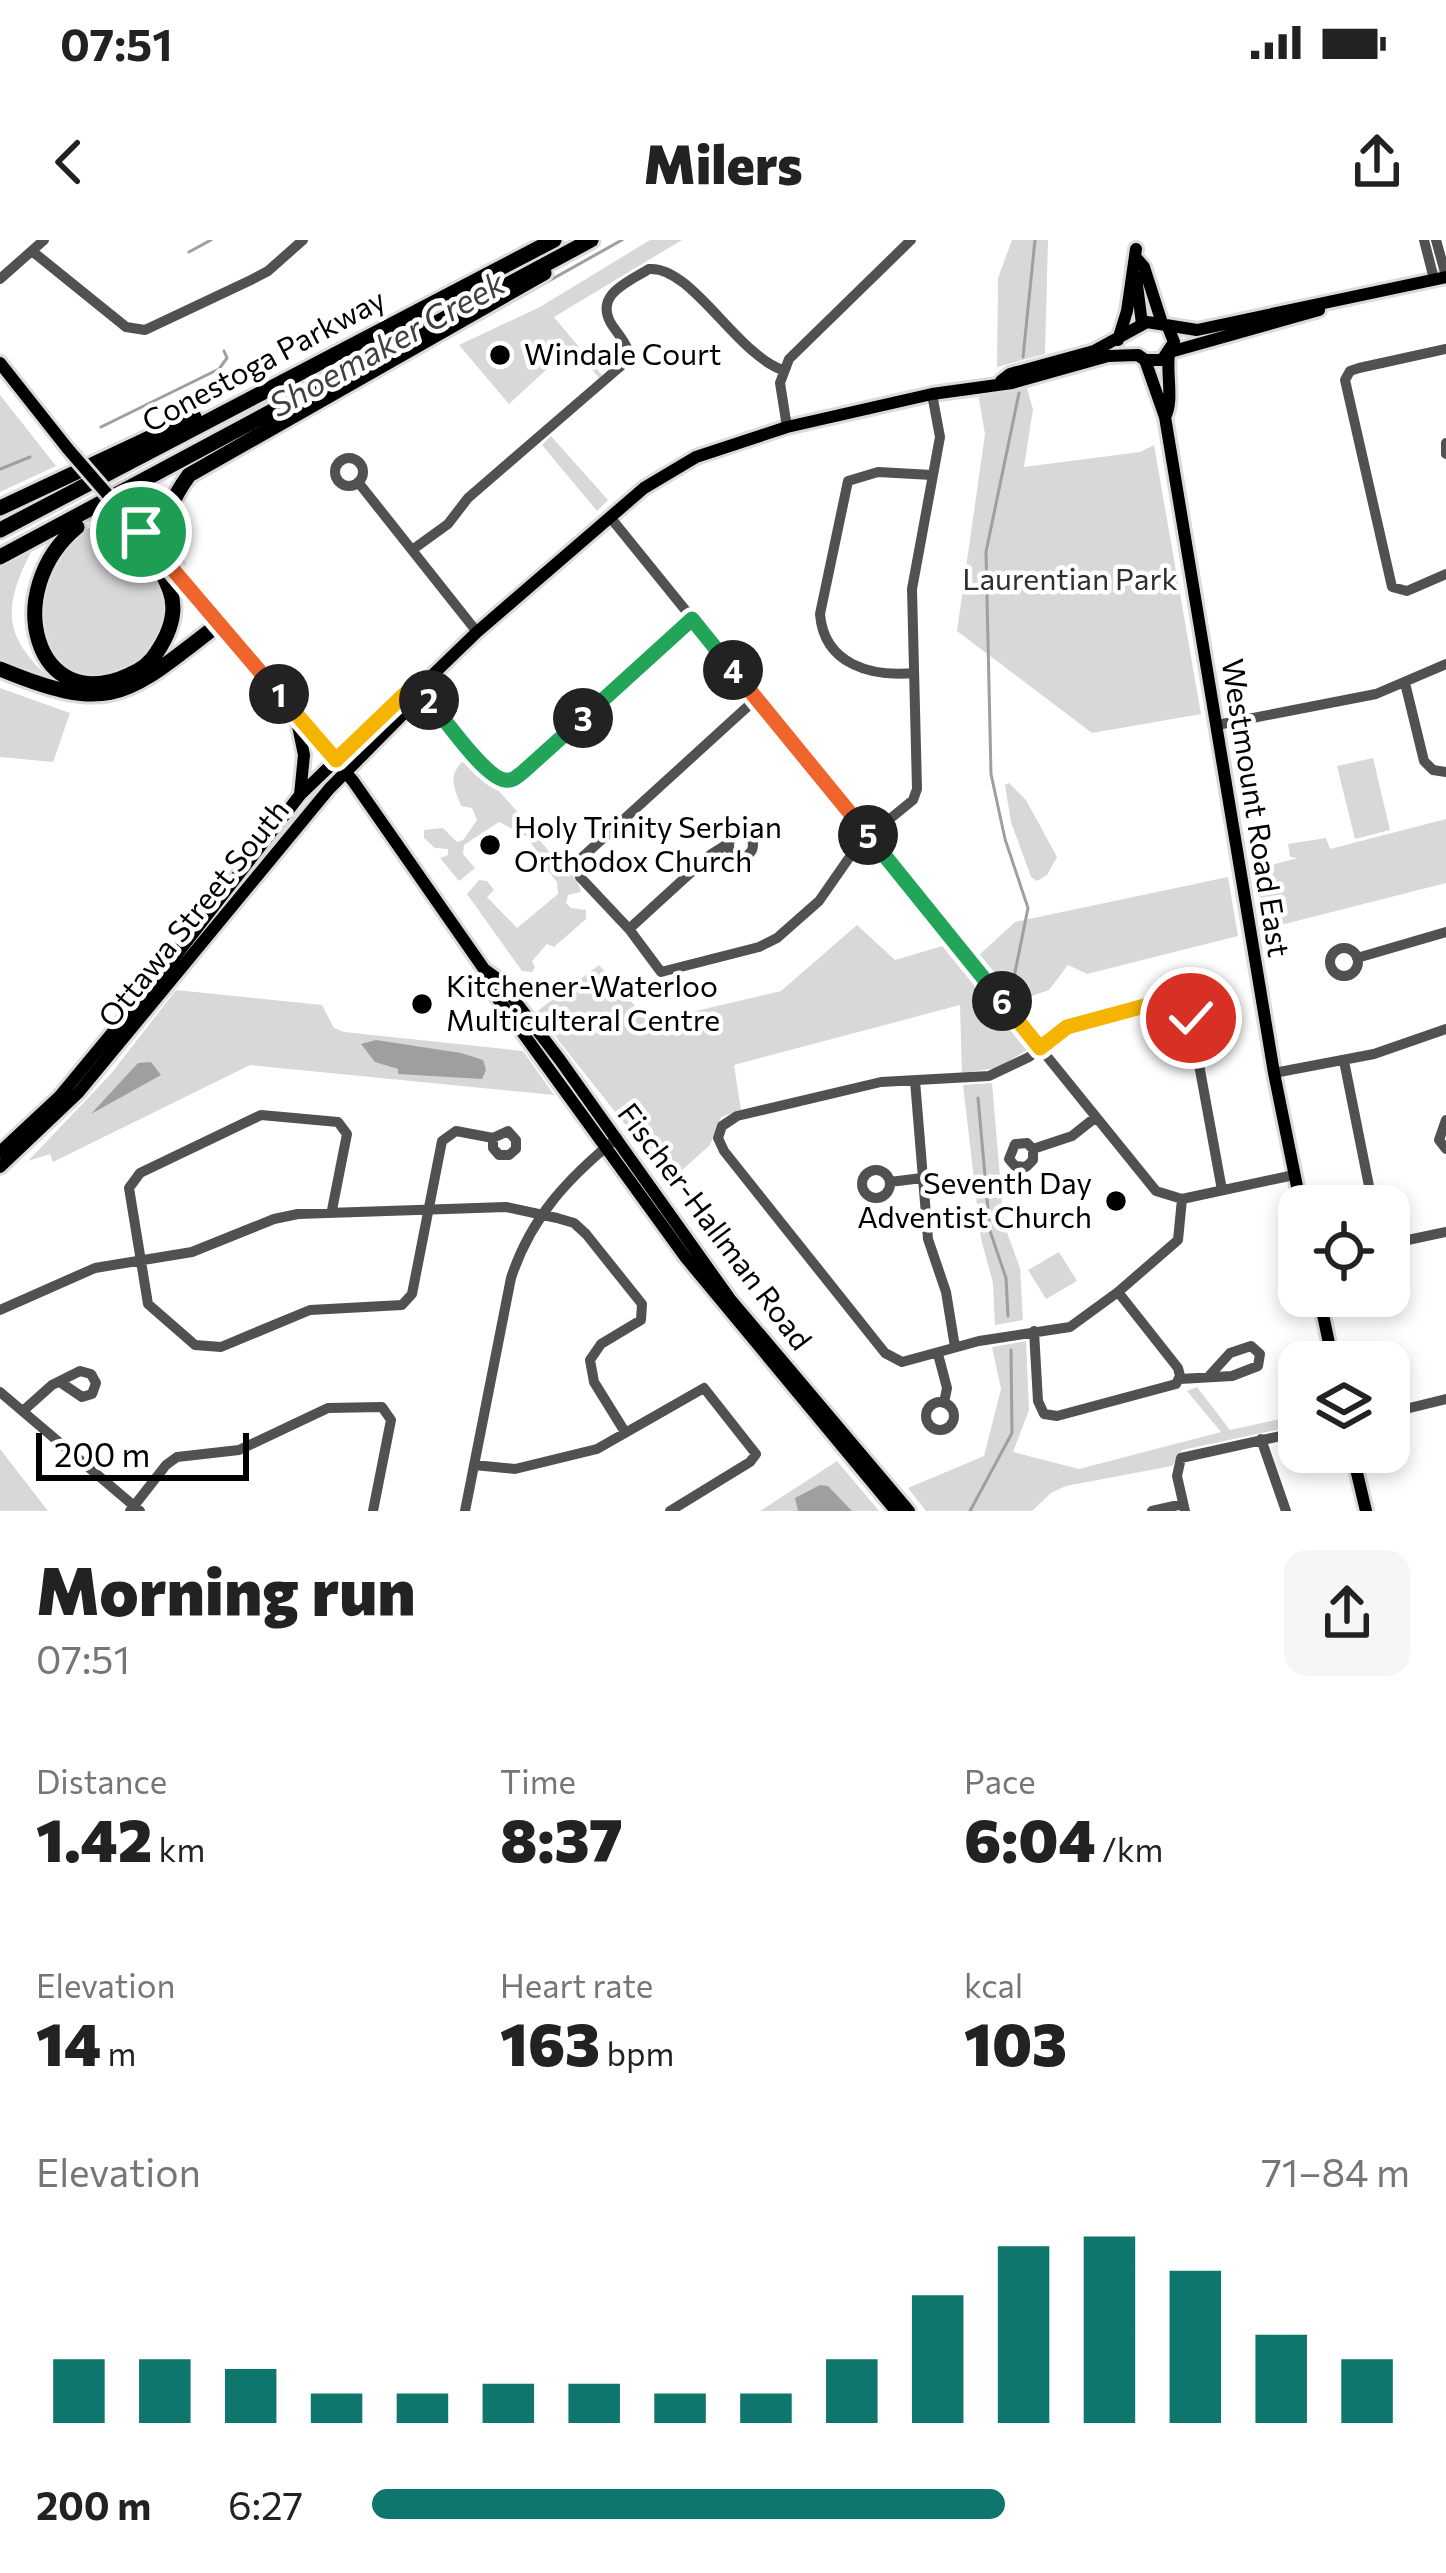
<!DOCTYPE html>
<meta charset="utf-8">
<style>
:root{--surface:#fff;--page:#f6f6f6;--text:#222;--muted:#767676;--accent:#0f766e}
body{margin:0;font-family:Commissioner,sans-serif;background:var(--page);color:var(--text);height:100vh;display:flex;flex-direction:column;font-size:45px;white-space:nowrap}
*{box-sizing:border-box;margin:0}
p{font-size:39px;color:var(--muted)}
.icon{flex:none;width:66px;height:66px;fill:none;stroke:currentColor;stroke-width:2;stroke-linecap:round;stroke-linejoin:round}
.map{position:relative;height:1271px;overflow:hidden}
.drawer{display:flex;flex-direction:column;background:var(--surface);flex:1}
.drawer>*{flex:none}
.tools{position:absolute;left:1278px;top:945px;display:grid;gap:24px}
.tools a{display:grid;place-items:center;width:132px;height:132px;border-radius:24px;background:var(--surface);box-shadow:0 6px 18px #0003;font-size:60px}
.scale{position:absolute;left:36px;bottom:30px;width:213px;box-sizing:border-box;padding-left:12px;border:6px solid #000;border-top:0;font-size:33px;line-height:42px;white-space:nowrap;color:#000;-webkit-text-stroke:9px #fff;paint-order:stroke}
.pin{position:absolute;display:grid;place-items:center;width:102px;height:102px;color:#fff;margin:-51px;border:6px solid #fff;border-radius:50%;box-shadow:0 3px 12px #0007}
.km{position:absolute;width:60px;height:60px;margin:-30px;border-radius:50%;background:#222;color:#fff;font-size:33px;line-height:60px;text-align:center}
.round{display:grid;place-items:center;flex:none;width:126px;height:126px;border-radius:24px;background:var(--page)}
.headline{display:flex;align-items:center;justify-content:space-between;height:204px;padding:0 36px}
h1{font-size:66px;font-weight:800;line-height:90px}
.metrics{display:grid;grid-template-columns:repeat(3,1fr);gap:18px;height:204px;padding:12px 36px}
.metrics div{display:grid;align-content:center}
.metrics b{font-size:60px;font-weight:800}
.metrics small{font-size:33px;font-weight:400}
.metrics p{font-size:33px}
.chart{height:336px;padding:24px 36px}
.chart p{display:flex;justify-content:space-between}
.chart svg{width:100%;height:216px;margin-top:12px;stroke:var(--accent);stroke-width:6}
ul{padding:0 36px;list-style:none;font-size:39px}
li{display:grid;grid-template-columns:192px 144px 1fr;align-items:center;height:90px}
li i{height:30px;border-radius:15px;background:var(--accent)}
.status{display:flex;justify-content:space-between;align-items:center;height:84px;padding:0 60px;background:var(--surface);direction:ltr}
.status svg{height:33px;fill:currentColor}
header{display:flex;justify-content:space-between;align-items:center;height:156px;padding:0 36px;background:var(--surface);font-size:54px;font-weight:800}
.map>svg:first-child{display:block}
</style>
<div class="status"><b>07:51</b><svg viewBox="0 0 49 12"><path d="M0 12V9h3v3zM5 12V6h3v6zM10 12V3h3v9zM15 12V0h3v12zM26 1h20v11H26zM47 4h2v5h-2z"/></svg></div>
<header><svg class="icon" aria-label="back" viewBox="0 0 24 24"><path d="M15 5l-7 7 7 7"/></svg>Milers<svg class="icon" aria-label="share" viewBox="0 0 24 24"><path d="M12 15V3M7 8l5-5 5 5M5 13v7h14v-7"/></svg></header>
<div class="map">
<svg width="1446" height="1271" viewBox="0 0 1446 1271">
<rect width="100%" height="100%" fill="#fff"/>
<path fill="#d8d8d8" d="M650 0H682L554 77 602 135 599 138 572 106 509 164 459 105 540 67Z
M1012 0H1048L1045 114 997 127 998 38Z
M1026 145 1033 169 1024 227 1140 212 1154 205 1201 474 1092 493 957 391 985 194 978 154Z
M0 155 56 226 0 252Z
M551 196 608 260 597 271 542 205Z
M108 276C124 296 149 319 160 342 167 356 164 374 161 388 152 426 99 452 64 431 30 412 18 367 35 333 47 308 85 292 108 276Z
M31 312C0 372 5 401 57 444L0 423V328Z
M0 448 70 473 53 522 0 517Z
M1373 518 1390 590 1355 599 1337 526Z
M462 522C485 526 536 596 555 619L566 622C568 635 579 638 581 652L568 655 566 663 571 668 586 670V679L554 707 547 704 532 721 535 728 532 732 522 731 467 654 479 640 487 641 494 650 487 657 517 688 558 654 557 642 536 616V610L526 596 499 582 464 605 463 614 475 628 459 641 440 618 448 615V609L435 608 424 598V590L443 588 457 602 463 600 477 580 472 568 461 566C455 549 447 537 462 522Z
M1009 543 1026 560 1057 617 1047 635 1037 641 1031 637 1011 582 1005 545Z
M1446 579V643L1265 689 1255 629 1298 618 1290 617 1288 604 1326 598 1330 609Z
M1228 637 1238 696 1087 734 1068 725 1049 750 1015 762 977 717 1015 682Z
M857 685 895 720 946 705 1029 809 997 828 962 833 960 765 734 825 741 870 721 877 710 905 670 941 536 772 599 725 649 782 781 751Z
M176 750 322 765 334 788 344 792 523 811 554 855 250 825 53 922 50 914 28 921 110 835Z
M992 843 1004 984 1020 1028 1023 1080 995 1085 993 1043 981 999 963 845Z
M1059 1012 1077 1041 1046 1059 1028 1030Z
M1026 1101 1029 1170 1013 1212 1079 1229 1221 1192 1187 1151 1197 1147 1230 1190 1299 1175V1185L1182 1210 1172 1226 1066 1246 1051 1253 1032 1271H926L908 1248 984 1216 1001 1149 992 1107Z
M0 1209 48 1271H0Z
M837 1221 879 1271H760Z"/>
<path fill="#9f9f9f" d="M376 800 461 813 483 820 486 830 482 839 398 834V829L375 822 361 804Z
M151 822 161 835 91 874 138 823Z
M820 1245 828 1246 852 1271H798L795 1258Z"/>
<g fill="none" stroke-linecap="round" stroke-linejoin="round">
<path stroke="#9f9f9f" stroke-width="3" d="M189 12 211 0
M1023 117 1035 0
M320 169 622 0
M101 187 219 129 227 118 224 111
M0 229 30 217
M1013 742 1028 668 1005 599 991 534 986 312 1019 153
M978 858 990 991 1006 1038 1008 1076
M970 1271 1012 1193 1011 1110"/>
<g stroke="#dbdbdb" stroke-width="18">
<path id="major" d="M1137 19 1144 27 1162 83
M1136 37 1142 84
M1118 100 1127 71 1136 9
M1170 112 1319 70
M1145 120 1165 177 1274 833 1301 966
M0 123 68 209
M1001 141 1010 134 1094 111 1147 82 1197 90 1446 37
M1165 177C1174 161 1166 134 1169 114
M153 307 353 541 484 729 499 740 560 820 730 1059 909 1271
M297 481 304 515 300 555
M484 729 488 745 686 1018 896 1271
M0 912 59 857 170 723 300 555 409 450 419 448 477 392 644 248 696 217 787 187 932 154 1012 143 1108 116 1138 115 1145 120H1162L1174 102 1168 87
M0 927 78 853 329 549 417 460 419 448
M1319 1056 1333 1122
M1352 1212 1366 1271"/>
</g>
<g stroke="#dbdbdb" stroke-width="21">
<path id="highway" d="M0 268 194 177
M77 287C0 351 35 478 129 435 141 430 150 424 157 412 169 394 178 373 170 351 163 331 150 311 141 293
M0 290 554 0
M0 317 591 0
M176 331C166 285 160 275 189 235L544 33
M0 429C115 477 128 453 219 384"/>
</g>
<path stroke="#515151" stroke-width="10" d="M1424 0 1434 39
M1436 0 1446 36
M32 11 126 87 145 90 251 40 268 31 303 0
M0 39 44 0
M1446 109 1359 128 1350 131 1345 140 1392 347 1407 351 1446 334
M787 187 780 143 789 119 911 0
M1446 203V214
M335 232a14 14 0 1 1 28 0a14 14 0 1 1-28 0Z
M358 242 477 392
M610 277 1156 951 1182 959 1294 935
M412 310 448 284 468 258 622 125 628 110C624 100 618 94 612 85 593 55 628 42 649 29 691 25 737 115 783 130
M914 433C872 437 824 425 820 374L848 241 878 232 932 235
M1405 443 1424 521 1433 530 1446 532
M419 448 487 530 509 540 523 532 692 379
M757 458 577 622 580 637 629 689 661 732 759 707 777 698 819 661 858 605 913 560 917 549 912 349 940 197 932 154
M1217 485 1376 454 1446 424
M729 605a12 12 0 1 1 24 0a12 12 0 1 1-24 0Z
M629 689 710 615 729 603
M1330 722a14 14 0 1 1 28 0a14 14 0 1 1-28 0Z
M1357 718 1446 692
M1344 821 1373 966
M1274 833 1374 814 1446 789
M915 841 928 999 946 1052 955 1107
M1446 880 1439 900 1446 909
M1033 909V920L1026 927 1015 926 1009 919 1015 904 1027 903 1033 909 1072 896 1096 877
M862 944a14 14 0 1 1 28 0a14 14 0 1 1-28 0Z
M890 942 922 938
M1182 959 1178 1000 1118 1052 1070 1087 979 1101 902 1122 885 1113 724 911 718 898 722 886 737 876 881 842 989 836 1029 817 1068 787 1170 760 1184 764 1189 770 1222 950
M332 970 347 894 338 882 261 875 140 933 129 948 148 1064 195 1105 221 1107 310 1070 402 1065 412 1054 442 901 456 891 493 898 508 891 516 900V909L509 915H499L493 908V898
M1389 1004 1446 992
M0 1070 95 1028 192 1012 274 979 298 974 506 967 557 978 574 983 586 994 642 1064 641 1080 601 1104 590 1120 594 1142 625 1192
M1034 1091 1038 1161 1044 1174 1057 1176 1176 1144 1180 1136 1178 1128 1118 1052
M938 1114 947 1148 944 1163
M1180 1139 1232 1136 1258 1126 1260 1114 1251 1106 1230 1113 1210 1135
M0 1152 140 1271
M926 1176a14 14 0 1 1 28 0a14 14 0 1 1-28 0Z
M24 1170 52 1145 80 1131 91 1134 96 1143 92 1154 82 1157 60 1142
M1389 1173 1446 1159
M1261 1199 1286 1271
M474 1225 515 1229 597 1209 704 1148 756 1214 750 1222 670 1271
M130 1271 166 1225 177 1217 239 1210 328 1168 382 1167 391 1180 373 1271
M465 1271 511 1038C531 977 568 938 617 898
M1152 1271 1183 1264
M1185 1271 1177 1236 1181 1218 1299 1192"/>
<use href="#major" stroke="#000" stroke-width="12"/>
<use href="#highway" stroke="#000" stroke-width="15"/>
<g stroke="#dbdbdb" stroke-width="18" stroke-linecap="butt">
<path id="major-bridge" d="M68 209 141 293"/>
</g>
<use href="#major-bridge" stroke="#000" stroke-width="12"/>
</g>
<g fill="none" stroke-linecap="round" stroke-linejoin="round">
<g stroke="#fff" stroke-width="24">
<path id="split-1" d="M141 292 279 454"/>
</g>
<g stroke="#fff" stroke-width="24">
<path id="split-2" d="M279 454 336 520 409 450 419 448 429 460"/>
</g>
<g stroke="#fff" stroke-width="24">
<path id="split-3" d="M429 460C443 477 485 538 505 540 514 541 516 537 523 532L583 478"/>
</g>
<g stroke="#fff" stroke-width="24">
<path id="split-4" d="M583 478 692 379 733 430"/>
</g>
<g stroke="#fff" stroke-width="24">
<path id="split-5" d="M733 430 868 595"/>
</g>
<g stroke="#fff" stroke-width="24">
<path id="split-6" d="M868 595 1002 761"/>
</g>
<g stroke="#fff" stroke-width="24">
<path id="split-7" d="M1002 761 1040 808 1067 787 1163 761 1184 764 1191 778"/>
</g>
<use href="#split-1" stroke="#f0652b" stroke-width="15"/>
<use href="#split-2" stroke="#f5b400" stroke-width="15"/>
<use href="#split-3" stroke="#22a559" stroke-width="15"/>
<use href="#split-4" stroke="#22a559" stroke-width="15"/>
<use href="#split-5" stroke="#f0652b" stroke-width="15"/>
<use href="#split-6" stroke="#22a559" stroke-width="15"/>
<use href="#split-7" stroke="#f5b400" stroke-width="15"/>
</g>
<g fill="#000" stroke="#fff" stroke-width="4.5">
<circle cx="500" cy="115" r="12"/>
<circle cx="490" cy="605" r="12"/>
<circle cx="422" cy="764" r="12"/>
<circle cx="1116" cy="961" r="12"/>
</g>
<g text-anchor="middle" stroke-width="9" stroke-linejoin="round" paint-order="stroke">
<g font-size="30" fill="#000" stroke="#fff" text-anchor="start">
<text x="524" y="125">Windale Court</text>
<text x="514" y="598">Holy Trinity Serbian<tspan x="514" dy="34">Orthodox Church</tspan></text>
<text x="446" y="757">Kitchener-Waterloo<tspan x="446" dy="34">Multiculteral Centre</tspan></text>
<text x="1092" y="954" text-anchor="end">Seventh Day<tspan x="1092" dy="34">Adventist Church</tspan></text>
</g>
<g font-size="30" fill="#000" stroke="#fff">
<text transform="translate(264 121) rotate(-28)" y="10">Conestoga Parkway</text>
<text transform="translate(1255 568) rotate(81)" y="10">Westmount Road East</text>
<text transform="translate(194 674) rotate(-51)" y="10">Ottawa Street South</text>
<text transform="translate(714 987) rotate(53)" y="10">Fischer-Hallman Road</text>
</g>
<g font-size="30" fill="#2f2f2f" stroke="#fff">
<text x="1070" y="350">Laurentian Park</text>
</g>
<g font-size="33" font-style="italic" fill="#404040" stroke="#fff">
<text transform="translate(387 104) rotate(-29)" y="12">Shoemaker Creek</text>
</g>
</g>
</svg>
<div class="tools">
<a><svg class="icon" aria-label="locate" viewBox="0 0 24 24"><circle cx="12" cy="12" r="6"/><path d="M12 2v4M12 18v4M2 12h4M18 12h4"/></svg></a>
<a><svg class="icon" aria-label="layers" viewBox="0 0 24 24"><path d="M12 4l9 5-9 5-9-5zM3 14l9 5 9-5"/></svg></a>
</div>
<div class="scale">200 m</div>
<div class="pin" style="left:141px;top:292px;background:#1e9e55"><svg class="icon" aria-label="arrive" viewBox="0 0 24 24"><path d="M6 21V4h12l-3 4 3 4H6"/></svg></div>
<div class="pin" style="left:1191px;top:778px;background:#d93025"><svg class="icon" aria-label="check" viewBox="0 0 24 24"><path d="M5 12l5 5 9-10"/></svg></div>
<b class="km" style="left:279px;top:454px">1</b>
<b class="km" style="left:429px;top:460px">2</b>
<b class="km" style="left:583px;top:478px">3</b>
<b class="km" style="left:733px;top:430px">4</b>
<b class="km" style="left:868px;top:595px">5</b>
<b class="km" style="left:1002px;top:761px">6</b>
</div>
<section class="drawer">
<div class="headline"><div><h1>Morning run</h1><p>07:51</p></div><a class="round"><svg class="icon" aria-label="share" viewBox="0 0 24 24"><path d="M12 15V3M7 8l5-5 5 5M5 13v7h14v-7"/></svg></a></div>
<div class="metrics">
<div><p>Distance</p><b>1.42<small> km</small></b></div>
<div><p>Time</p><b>8:37</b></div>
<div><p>Pace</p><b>6:04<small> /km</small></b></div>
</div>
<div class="metrics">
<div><p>Elevation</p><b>14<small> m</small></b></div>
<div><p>Heart rate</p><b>163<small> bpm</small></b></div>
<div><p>kcal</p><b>103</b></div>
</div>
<div class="chart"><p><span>Elevation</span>71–84 m</p>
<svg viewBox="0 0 160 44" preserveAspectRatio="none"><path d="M5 44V31M15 44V31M25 44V33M35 44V38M45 44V38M55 44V36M65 44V36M75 44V38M85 44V38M95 44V31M105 44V18M115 44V8M125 44V6M135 44V13M145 44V26M155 44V31"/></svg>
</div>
<ul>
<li><b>200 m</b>6:27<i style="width:61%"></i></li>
</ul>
</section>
